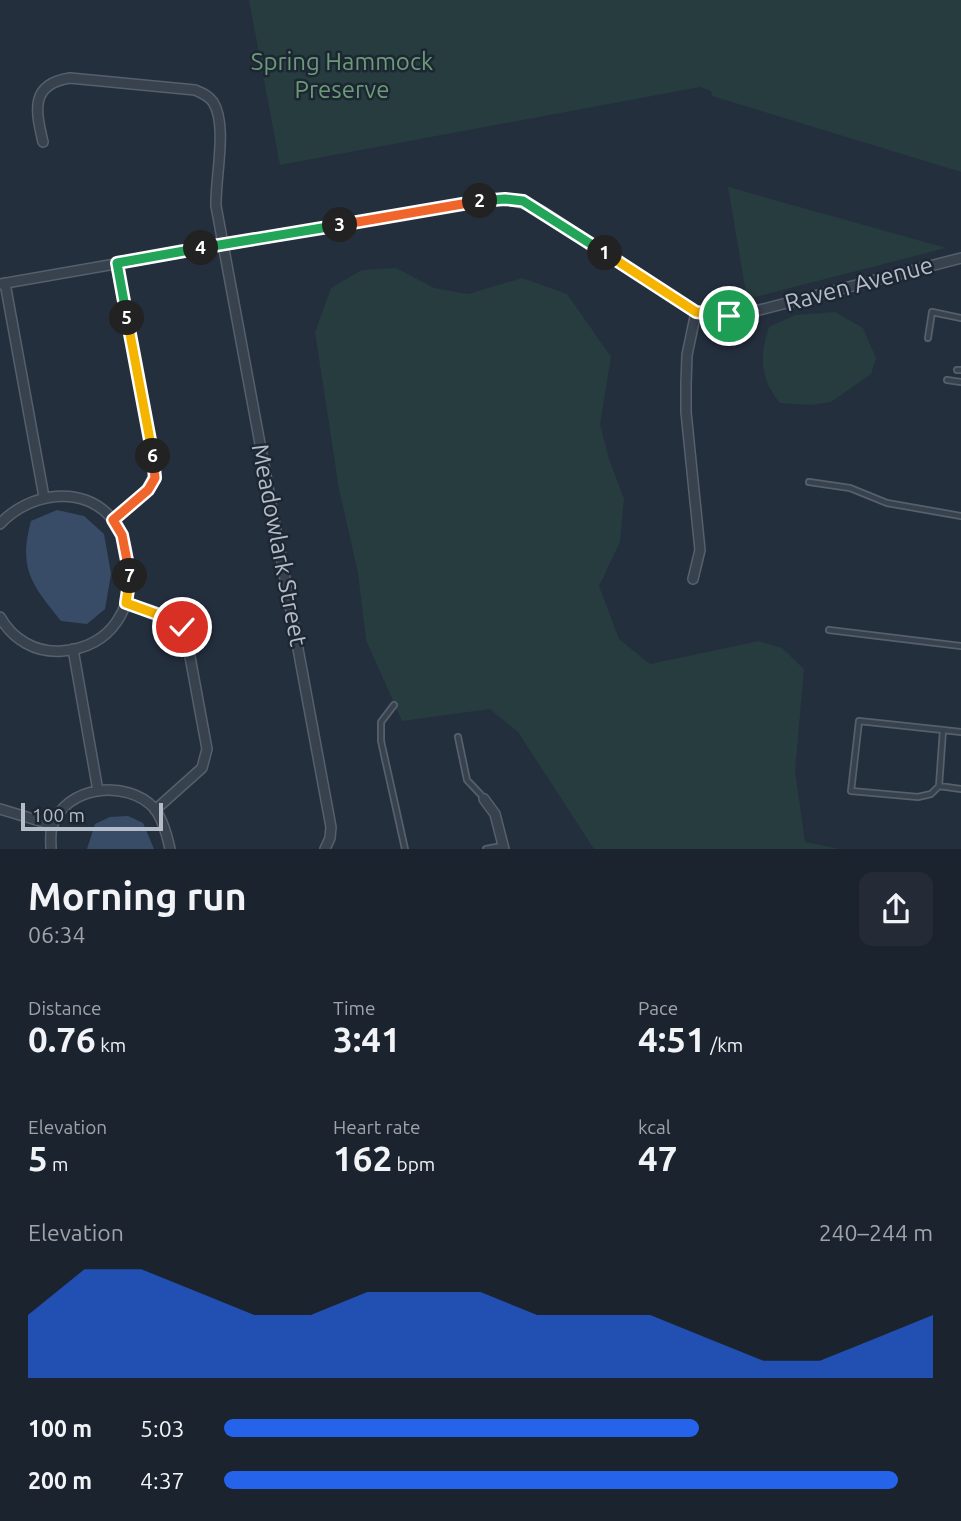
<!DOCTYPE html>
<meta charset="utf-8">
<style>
:root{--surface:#1b232e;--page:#242b36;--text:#f1f3f6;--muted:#a0a4aa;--accent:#2563eb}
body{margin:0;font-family:Ubuntu,sans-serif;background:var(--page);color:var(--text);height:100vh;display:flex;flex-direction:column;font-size:26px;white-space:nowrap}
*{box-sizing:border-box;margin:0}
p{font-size:23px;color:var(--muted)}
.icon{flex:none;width:38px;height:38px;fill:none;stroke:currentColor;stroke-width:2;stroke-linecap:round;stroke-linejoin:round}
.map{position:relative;height:849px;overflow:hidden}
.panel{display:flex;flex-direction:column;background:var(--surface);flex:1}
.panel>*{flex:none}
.scale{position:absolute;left:21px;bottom:18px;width:142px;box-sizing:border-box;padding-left:7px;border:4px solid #b4bcc9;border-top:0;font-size:19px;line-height:24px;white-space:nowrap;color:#b4bcc9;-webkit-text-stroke:5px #1d2633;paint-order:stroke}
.pin{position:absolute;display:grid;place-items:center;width:60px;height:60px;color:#fff;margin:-30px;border:4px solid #fff;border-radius:50%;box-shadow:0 2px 7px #0007}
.km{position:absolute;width:35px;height:35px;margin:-18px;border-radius:50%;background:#222;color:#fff;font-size:19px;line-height:35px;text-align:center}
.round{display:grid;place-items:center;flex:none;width:74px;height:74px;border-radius:14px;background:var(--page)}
.head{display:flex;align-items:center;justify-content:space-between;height:119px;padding:0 28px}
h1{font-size:38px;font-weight:600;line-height:52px}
.stats{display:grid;grid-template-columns:repeat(3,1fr);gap:10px;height:119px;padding:7px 28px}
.stats div{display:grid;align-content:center}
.stats b{font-size:35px;font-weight:600}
.stats small{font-size:19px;font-weight:400}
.stats p{font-size:19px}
.chart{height:196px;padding:14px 28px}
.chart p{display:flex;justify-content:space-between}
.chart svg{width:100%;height:126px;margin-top:7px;fill:var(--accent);opacity:.7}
ul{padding:0 28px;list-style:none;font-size:23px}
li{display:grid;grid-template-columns:112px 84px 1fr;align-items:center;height:52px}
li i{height:18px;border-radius:9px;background:var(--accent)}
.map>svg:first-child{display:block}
</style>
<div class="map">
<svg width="961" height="849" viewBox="0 0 961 849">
<rect width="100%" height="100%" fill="#242f3e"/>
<path fill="#263c3f" d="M249 0H961V172L712 96 711 91 700 87 280 165Z
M728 187 946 248 747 299Z
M396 268 434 288 468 294 522 278 567 294 611 357 600 424 609 459 624 499 620 542 599 586 619 639 650 664 759 641 782 648 804 669 795 771 805 842 840 849H594L518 732 490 709 402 721 366 640 358 573 339 489 315 332 331 288 362 270Z
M835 312 863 328 876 358 871 374 831 402 811 405 780 403C760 379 759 356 769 327L795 315Z"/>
<path fill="#394c67" d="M57 510 84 516 104 534 111 574 105 609 87 624 61 621C32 585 18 569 31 521Z
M128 816 143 823 154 849H87L95 824 110 817Z"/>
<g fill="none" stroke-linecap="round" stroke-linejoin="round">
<g stroke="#565f6c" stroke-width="8">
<path id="lane" d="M928 338 932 312 961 318
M957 370H961
M947 380 961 382
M809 482 850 488 887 503 961 516
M829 630 961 646
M394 705 381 722V741L405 849
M961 732 943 730 939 786 961 789
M458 737 467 780 484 798
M939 786 931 794 918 797 851 791 859 721 943 730
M486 849 502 846"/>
</g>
<g stroke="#565f6c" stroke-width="12">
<path id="street" d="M43 142C36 112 29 84 70 78L195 90C202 93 208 95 213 102 228 125 215 178 216 206L331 827 330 838 325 849
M5 283 44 497
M0 284 483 200C506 199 521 200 542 211L696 312 740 315 961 258
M113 520C130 505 154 491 155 467L116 263
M0 524C28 493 84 483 113 520 123 531 126 546 128 560 136 607 112 647 62 651 36 653 13 640 0 617
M693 579 700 550 686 412V384L687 355 696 312
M126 603C146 610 176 614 186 635L207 749 202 768 155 810
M73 649 98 791
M484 799 495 814 504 849
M0 809 53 825
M51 849C51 842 50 834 52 827 65 785 127 779 154 808 163 819 167 835 170 849"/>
</g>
<use href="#lane" stroke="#38414e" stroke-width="4.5"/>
<use href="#street" stroke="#38414e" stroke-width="9"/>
</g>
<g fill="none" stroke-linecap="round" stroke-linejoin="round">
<g stroke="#fff" stroke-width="14">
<path id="split-1" d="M605 253 696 312 729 316"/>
</g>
<g stroke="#fff" stroke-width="14">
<path id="split-2" d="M480 201 505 199 523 201 605 253"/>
</g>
<g stroke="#fff" stroke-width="14">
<path id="split-3" d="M340 225 480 201"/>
</g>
<g stroke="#fff" stroke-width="14">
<path id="split-4" d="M201 248 340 225"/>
</g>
<g stroke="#fff" stroke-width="14">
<path id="split-5" d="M127 318 117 263 201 248"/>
</g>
<g stroke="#fff" stroke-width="14">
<path id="split-6" d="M127 318 153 456"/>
</g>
<g stroke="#fff" stroke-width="14">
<path id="split-7" d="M130 576 122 535 113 520 148 490 155 478 153 456"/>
</g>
<g stroke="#fff" stroke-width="14">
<path id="split-8" d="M130 576 126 603 176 621 182 627"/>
</g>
<use href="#split-1" stroke="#f5b400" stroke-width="9"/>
<use href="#split-2" stroke="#22a559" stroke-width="9"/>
<use href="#split-3" stroke="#f0652b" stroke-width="9"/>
<use href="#split-4" stroke="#22a559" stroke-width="9"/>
<use href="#split-5" stroke="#22a559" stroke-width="9"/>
<use href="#split-6" stroke="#f5b400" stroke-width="9"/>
<use href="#split-7" stroke="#f0652b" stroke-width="9"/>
<use href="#split-8" stroke="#f5b400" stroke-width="9"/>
</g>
<g text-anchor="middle" stroke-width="5" stroke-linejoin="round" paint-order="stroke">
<g font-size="24" fill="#6b9a76" stroke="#1d2633">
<text x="342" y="70">Spring Hammock<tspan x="342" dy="28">Preserve</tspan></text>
</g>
<g font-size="24" fill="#b4bcc9" stroke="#1d2633">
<text transform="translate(859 284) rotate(-15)" y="8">Raven Avenue</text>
<text transform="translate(279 545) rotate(79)" y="8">Meadowlark Street</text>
</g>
</g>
</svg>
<div class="scale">100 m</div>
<div class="pin" style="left:729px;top:316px;background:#1e9e55"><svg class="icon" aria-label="arrive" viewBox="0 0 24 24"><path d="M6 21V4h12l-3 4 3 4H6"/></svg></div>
<div class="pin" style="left:182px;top:627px;background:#d93025"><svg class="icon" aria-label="check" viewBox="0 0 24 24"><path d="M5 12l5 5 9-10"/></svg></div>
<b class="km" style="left:605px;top:253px">1</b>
<b class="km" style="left:480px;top:201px">2</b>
<b class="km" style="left:340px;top:225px">3</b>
<b class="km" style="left:201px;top:248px">4</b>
<b class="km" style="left:127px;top:318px">5</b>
<b class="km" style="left:153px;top:456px">6</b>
<b class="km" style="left:130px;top:576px">7</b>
</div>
<section class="panel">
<div class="head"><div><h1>Morning run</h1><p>06:34</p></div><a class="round"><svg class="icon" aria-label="share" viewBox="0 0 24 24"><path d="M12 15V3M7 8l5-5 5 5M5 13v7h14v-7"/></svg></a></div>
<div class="stats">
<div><p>Distance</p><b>0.76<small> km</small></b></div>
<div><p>Time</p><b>3:41</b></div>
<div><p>Pace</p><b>4:51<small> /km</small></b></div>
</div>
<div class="stats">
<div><p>Elevation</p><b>5<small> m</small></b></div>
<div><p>Heart rate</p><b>162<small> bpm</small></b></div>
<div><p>kcal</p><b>47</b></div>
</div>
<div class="chart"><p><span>Elevation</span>240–244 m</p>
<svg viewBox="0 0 160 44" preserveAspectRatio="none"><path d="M0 44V22L10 6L20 6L30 14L40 22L50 22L60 14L70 14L80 14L90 22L100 22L110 22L120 30L130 38L140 38L150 30L160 22V44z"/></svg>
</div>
<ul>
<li><b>100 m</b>5:03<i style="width:67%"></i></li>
<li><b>200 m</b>4:37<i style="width:95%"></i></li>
</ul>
</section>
